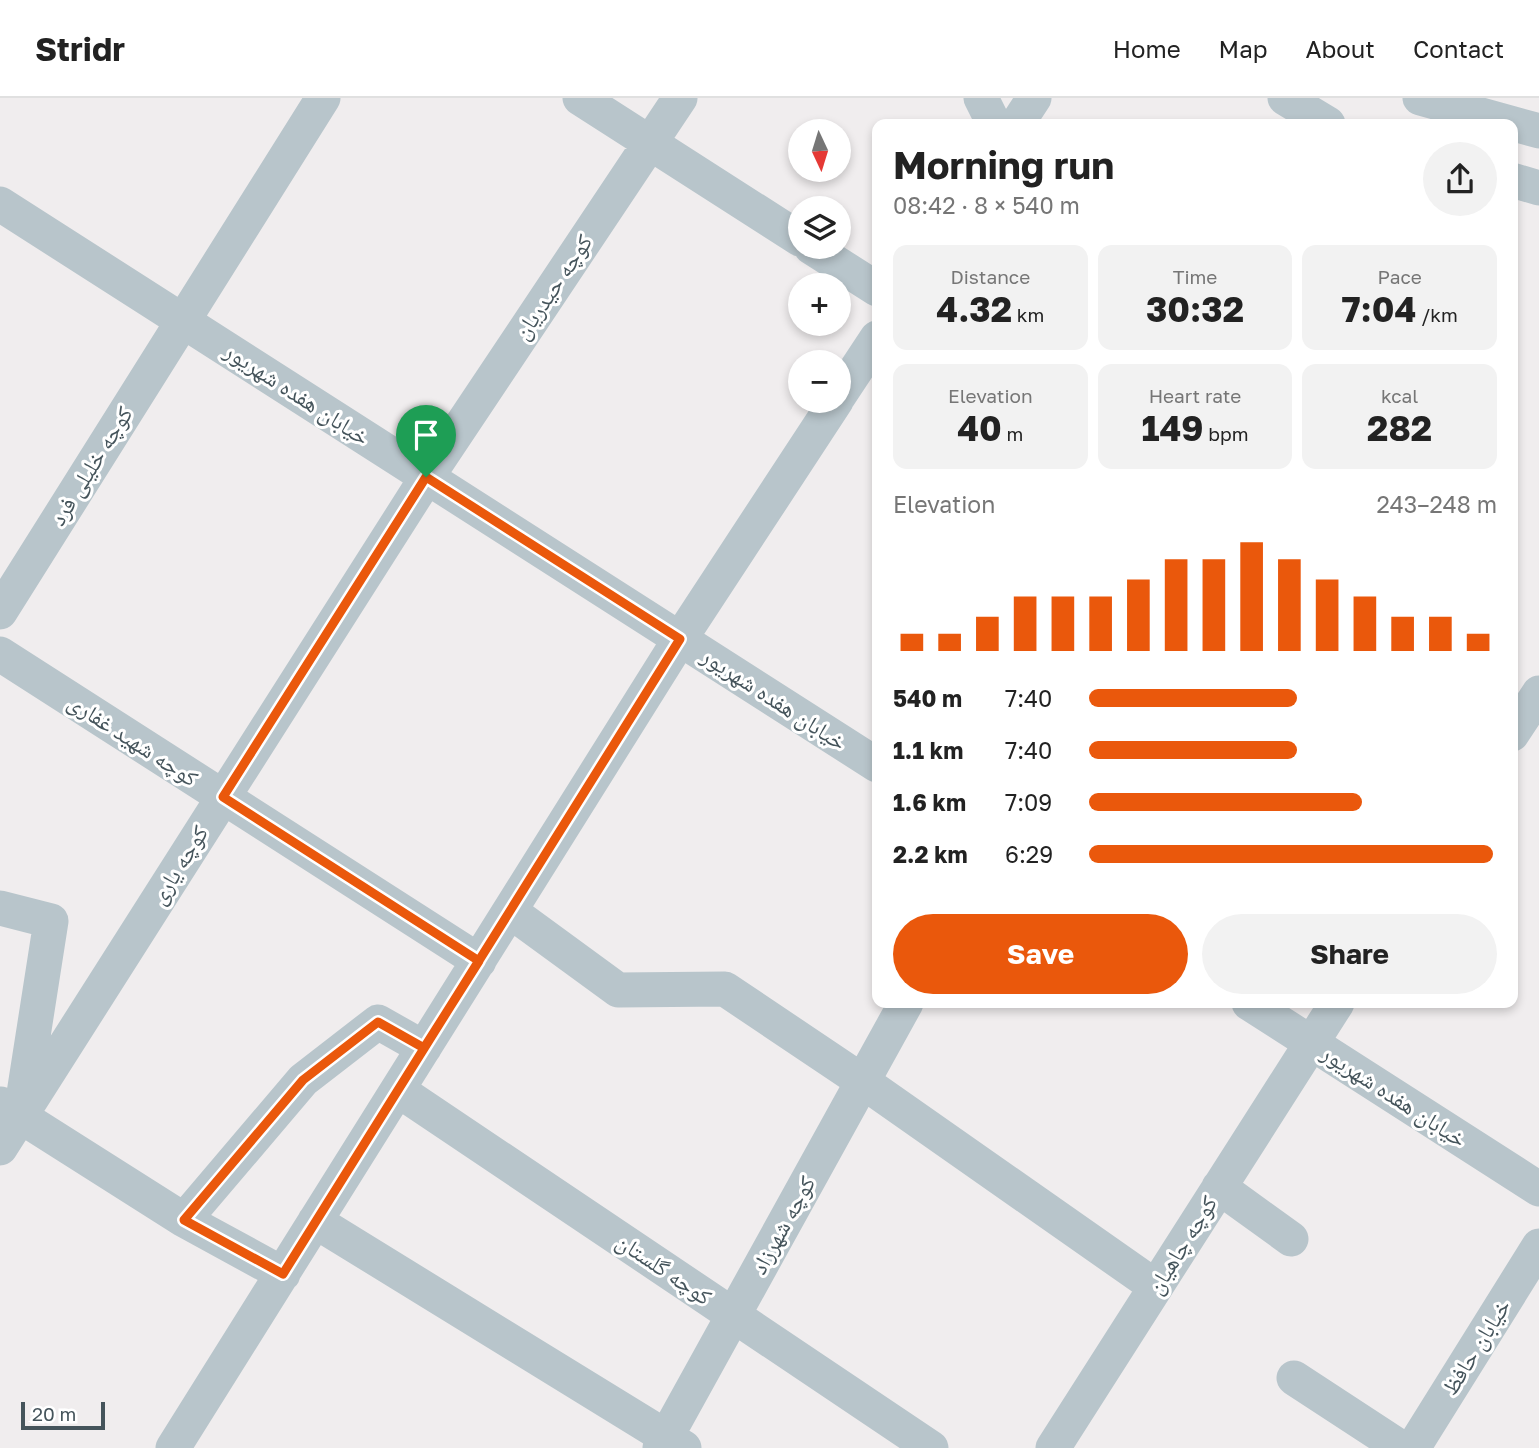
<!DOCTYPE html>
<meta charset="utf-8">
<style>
:root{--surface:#fff;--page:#f2f2f2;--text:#222;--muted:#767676;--line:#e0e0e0;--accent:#ea580c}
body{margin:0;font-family:"Golos Text","Noto Naskh Arabic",sans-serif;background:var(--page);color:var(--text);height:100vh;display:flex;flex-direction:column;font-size:26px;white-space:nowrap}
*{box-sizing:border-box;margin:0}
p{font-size:23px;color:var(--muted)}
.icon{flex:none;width:38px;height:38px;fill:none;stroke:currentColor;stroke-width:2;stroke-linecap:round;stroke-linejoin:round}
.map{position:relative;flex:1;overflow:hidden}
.drawer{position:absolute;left:872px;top:21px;width:646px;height:889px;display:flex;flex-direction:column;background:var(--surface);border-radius:14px;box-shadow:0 4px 10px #0003}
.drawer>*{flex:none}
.needle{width:46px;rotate:176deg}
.tools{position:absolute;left:788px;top:21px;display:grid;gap:14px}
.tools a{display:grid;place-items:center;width:63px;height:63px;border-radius:50%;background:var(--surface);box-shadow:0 4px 10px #0003;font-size:35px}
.scale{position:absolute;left:21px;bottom:18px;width:84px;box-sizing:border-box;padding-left:7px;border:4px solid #45545b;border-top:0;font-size:19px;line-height:24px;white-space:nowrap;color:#45545b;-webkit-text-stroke:5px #fff;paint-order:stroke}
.pin{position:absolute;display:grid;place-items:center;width:60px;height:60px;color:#fff;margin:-72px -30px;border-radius:50% 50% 50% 0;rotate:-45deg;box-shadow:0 0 7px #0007}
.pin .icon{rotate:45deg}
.round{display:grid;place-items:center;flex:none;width:74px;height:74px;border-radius:37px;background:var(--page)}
.head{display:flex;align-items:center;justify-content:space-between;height:119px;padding:0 21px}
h1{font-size:38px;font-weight:700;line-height:52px}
.figures{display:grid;grid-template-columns:repeat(3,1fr);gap:10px;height:119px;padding:7px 21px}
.figures div{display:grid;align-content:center;border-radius:14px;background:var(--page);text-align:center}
.figures b{font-size:35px;font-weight:700}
.figures small{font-size:19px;font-weight:400}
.figures p{font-size:19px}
.chart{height:196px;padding:14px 21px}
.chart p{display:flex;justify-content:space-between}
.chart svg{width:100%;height:126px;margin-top:7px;stroke:var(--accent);stroke-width:6}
.primary-button{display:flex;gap:14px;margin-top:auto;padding:14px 21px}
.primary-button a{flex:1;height:80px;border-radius:42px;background:var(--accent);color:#fff;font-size:28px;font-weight:700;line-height:80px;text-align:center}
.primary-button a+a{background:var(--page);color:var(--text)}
ul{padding:0 21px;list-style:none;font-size:23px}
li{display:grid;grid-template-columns:112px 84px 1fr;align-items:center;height:52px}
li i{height:18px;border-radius:9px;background:var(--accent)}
header{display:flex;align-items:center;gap:42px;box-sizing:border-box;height:98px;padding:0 35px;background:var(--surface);border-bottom:2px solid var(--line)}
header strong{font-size:33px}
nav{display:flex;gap:38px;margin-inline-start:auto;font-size:24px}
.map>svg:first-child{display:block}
</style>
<header>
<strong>Stridr</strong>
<nav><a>Home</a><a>Map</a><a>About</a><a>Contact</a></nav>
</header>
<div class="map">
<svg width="1539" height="1350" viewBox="0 0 1539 1350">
<rect width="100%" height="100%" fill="#f0edee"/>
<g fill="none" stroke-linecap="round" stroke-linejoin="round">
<path stroke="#b8c5cb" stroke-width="35" d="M580 0 800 141
M981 0 994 26
M1285 0 1328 26
M1420 0 1539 33
M1017 26 1034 0
M1512 82 1539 90
M0 106 877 667
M811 149 877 191
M838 299 877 240
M0 514 323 0
M0 556 479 863
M1512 636 1539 595
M0 810 51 823 23 1002
M510 813 618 892 725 891 862 983 1156 1189
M1249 905 1539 1091
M398 992 931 1350
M1 1006 184 1122
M0 1050 427 379 680 0
M1219 1089 1291 1141
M315 1123 684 1350
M283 1176 184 1122 303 982 378 924 424 950
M1294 1280 1401 1350
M173 1350 680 541 836 303
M660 1350 906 905
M1053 1350 1337 905
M1413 1350 1539 1148"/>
</g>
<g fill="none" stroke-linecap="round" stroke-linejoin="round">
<g stroke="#fff" stroke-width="14">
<path id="route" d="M426 379 223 699 479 863 424 950 378 924 303 982 184 1122 283 1176 680 541 426 379"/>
</g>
<use href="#route" stroke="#ea580c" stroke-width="9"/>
</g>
<g text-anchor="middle" stroke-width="6" stroke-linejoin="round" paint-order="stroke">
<g font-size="23" fill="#45545b" stroke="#fff">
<text transform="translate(553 189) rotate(-56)" y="8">کوچه حیدریان</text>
<text transform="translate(297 296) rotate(33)" y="8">خیابان هفده شهریور</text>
<text transform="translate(91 368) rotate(-58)" y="8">کوچه خلیلی فرد</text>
<text transform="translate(774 601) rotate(33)" y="8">خیابان هفده شهریور</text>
<text transform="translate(133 642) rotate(33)" y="8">کوچه شهید غفاری</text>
<text transform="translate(179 767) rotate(-58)" y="8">کوچه یاری</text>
<text transform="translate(1394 998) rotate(33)" y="8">خیابان هفده شهریور</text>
<text transform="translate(783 1127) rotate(-61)" y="8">کوچه شهرزاد</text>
<text transform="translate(1182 1147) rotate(-58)" y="8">کوچه چاهیان</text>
<text transform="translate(664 1171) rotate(34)" y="8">کوچه گلستان</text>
<text transform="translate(1476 1249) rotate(-58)" y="8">خیابان حافظ</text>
</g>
</g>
</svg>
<div class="tools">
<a><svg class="needle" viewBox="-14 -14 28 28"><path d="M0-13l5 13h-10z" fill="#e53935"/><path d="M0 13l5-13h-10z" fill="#767676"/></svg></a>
<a><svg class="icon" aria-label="layers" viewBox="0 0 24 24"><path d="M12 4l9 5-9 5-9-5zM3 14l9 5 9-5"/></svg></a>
<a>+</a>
<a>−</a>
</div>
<div class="scale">20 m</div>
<div class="pin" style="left:426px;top:379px;background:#1e9e55"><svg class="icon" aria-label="arrive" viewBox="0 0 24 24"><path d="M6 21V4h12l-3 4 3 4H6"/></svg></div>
<section class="drawer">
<div class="head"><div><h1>Morning run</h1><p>08:42 · 8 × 540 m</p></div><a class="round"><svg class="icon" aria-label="share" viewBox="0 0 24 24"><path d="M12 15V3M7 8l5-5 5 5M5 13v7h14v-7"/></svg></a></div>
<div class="figures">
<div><p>Distance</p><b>4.32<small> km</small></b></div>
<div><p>Time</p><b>30:32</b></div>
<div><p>Pace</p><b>7:04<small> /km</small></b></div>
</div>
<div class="figures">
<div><p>Elevation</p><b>40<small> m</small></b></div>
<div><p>Heart rate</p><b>149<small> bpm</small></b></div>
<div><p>kcal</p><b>282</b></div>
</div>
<div class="chart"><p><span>Elevation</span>243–248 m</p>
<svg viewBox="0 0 160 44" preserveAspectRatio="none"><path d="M5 44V38M15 44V38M25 44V32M35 44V25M45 44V25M55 44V25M65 44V19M75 44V12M85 44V12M95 44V6M105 44V12M115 44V19M125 44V25M135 44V32M145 44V32M155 44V38"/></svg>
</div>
<ul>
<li><b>540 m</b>7:40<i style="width:51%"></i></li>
<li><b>1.1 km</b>7:40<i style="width:51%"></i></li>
<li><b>1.6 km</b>7:09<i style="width:67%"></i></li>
<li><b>2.2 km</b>6:29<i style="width:99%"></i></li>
</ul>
<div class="primary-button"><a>Save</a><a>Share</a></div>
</section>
</div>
